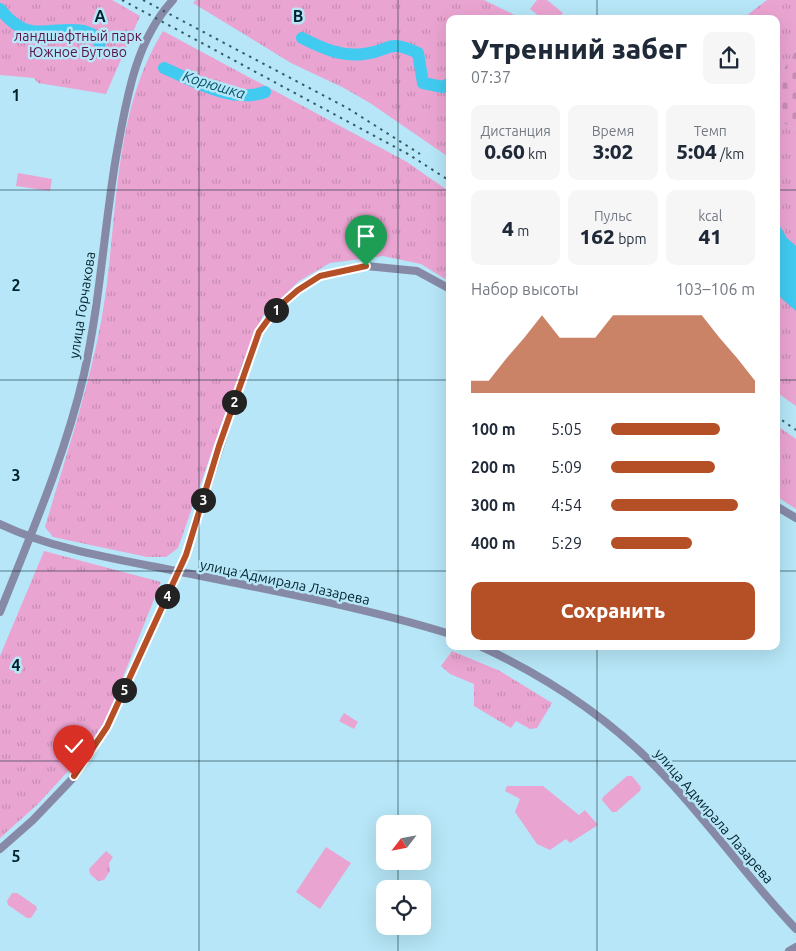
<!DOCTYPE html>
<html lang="ru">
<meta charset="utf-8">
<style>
:root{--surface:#fff;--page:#f6f6f7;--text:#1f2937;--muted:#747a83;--accent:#b54f26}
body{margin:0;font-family:Ubuntu,sans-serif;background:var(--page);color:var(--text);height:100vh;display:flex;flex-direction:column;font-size:19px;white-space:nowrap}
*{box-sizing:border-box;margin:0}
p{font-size:16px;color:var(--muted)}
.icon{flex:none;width:28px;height:28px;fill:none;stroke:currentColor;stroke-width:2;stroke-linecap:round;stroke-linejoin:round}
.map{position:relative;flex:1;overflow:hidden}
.drawer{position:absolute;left:446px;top:15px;width:334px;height:635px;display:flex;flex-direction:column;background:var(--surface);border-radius:10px;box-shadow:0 5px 20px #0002}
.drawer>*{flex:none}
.needle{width:32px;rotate:238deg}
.buttons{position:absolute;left:376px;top:815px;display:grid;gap:10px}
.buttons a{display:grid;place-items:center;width:55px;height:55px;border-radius:10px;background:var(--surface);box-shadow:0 5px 20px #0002;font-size:25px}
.pin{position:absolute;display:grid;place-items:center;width:42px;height:42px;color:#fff;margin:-51px -21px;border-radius:50% 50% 50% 0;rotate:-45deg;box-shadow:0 0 5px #0007}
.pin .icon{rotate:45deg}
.km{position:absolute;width:25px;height:25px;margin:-12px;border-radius:50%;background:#222;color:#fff;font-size:14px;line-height:25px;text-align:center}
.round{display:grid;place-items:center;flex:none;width:52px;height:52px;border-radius:10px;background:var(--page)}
.headline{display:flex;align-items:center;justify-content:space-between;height:85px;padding:0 25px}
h1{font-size:28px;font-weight:800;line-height:38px}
.figures{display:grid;grid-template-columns:repeat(3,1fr);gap:8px;height:85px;padding:5px 25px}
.figures div{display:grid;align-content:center;border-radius:10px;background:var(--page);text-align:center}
.figures b{font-size:21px;font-weight:800}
.figures small{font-size:14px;font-weight:400}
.figures p{font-size:14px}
.chart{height:140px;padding:10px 25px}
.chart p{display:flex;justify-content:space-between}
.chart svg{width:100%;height:90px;margin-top:5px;fill:var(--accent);opacity:.7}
.action{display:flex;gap:10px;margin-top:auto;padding:10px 25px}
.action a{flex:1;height:58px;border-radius:10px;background:var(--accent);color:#fff;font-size:20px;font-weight:800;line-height:58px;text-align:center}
ul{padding:0 25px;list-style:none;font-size:16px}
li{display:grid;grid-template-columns:80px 60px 1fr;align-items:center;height:38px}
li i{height:12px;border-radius:6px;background:var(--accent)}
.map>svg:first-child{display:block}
</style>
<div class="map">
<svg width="796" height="951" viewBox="0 0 796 951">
<defs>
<pattern id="cemetery-stones" width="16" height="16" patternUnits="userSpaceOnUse" patternTransform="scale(1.25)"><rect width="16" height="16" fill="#eaa4d1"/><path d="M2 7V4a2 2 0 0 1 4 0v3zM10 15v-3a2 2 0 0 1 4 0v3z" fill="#c78db4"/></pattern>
<pattern id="park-tufts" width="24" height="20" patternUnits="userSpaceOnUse" patternTransform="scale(1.25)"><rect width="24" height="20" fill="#eaa4d1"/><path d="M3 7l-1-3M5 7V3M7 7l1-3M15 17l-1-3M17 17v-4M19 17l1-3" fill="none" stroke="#c78db4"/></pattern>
</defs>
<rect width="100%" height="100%" fill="#b6e6f7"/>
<path fill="#eaa4d1" d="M537 0H547L563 13 559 19H543L530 9Z
M18 173 52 179 50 191 16 186Z
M344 713 358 722 354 729 339 721Z
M627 776H632L641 787 640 791 616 812H612L602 800 603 797Z
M507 786H543L579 815 585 810 598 825 570 843 566 839 550 850 537 844 515 812 520 799 505 791Z
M326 847 351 863 320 909 296 892Z
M12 893H17L36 906 37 909 31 918H27L8 905 7 901Z"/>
<path fill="url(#cemetery-stones)" d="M796 50V130L776 119V81Z"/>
<path fill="url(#park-tufts)" d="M0 0H112L140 16 106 94 38 83 34 78 0 75Z
M196 0H484L523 19H450V158L370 103 344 88 291 63 193 3Z
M767 0H796V50L776 81V19H742Z
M163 31 407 162 450 192V282L421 264 383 256 330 263 299 281 262 317 225 414 178 548 166 557H147L53 537 45 527C65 459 88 391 101 322 119 227 110 116 163 31Z
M776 119 796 130V406L776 392Z
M776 425 796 439V509L776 496Z
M44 551 161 582 101 732 81 757 38 804 0 838V656Z
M452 651 500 671 552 703 537 728 530 729 516 721 511 728 474 706V684L450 674 441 666Z
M106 851 113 857 109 863 110 871 104 880 98 881 90 874 89 869Z"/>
<path fill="#41cbf1" d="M776 220 787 238 796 246V311L781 298 776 290Z"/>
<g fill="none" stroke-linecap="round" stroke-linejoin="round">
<path stroke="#41cbf1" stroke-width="12" d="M0 9C29 46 48 25 84 31L92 34 100 43
M302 38C322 48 341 57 364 54 392 51 386 38 418 53L423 83 443 87 450 83
M164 68C194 81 232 104 265 92"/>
<path stroke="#878aa6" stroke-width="8" d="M776 506 796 518
M0 524C55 550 116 559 176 571 265 589 363 607 450 634
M0 612C31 534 65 456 84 374 100 302 104 229 116 157 126 103 134 42 173 0
M480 646C545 676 607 717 657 768 707 819 747 878 796 929
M0 849 33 820 75 776 107 727 186 555 246 365 259 333 268 318 298 290 320 276 343 270 366 266 417 271 450 289
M789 951 796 947"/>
<path stroke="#355b67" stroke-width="2" stroke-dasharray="2.5 5" stroke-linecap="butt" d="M122 0 408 154 450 181
M143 0 349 109 420 154
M776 416 796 430"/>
</g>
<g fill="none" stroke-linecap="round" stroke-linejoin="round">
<g stroke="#fff" stroke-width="10">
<path id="route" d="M74 776 107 727 186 555 219 446 259 332 275 310 298 290 320 276 366 266"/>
</g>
<use href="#route" stroke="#b54f26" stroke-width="6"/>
</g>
<path fill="none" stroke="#00222c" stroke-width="1" stroke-opacity="0.55" d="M199 0V951M398 0V824M597 0V19M0 190H450M776 190H796M0 380H450M776 380H796M0 571H450M776 571H796M597 646V951M0 761H796M398 861V889M398 926V951"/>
<g text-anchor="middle" stroke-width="5" stroke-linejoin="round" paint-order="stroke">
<g font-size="14" fill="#581646" stroke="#b6e6f7">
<text x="78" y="41">ландшафтный парк<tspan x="78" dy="16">Южное Бутово</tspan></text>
</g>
<g font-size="14" fill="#00222c" stroke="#b6e6f7">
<text transform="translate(82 305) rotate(-81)" y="5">улица Горчакова</text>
<text transform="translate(285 582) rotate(12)" y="5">улица Адмирала Лазарева</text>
<text transform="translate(714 816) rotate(49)" y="5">улица Адмирала Лазарева</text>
</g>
<g font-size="15" font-style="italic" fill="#06576b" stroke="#b6e6f7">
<text transform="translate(214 85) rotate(17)" y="5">Корюшка</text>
</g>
</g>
<g font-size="16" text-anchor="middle" font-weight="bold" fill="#00222c" stroke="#b6e6f7" stroke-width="5" stroke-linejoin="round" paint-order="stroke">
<text x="100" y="22">A</text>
<text x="298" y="22">B</text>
<text x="16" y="101">1</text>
<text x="16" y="291">2</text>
<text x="16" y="481">3</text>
<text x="16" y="671">4</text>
<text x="16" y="862">5</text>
</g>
</svg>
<div class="buttons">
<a><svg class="needle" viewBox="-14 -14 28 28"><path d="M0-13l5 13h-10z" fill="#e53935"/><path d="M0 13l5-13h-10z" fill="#747a83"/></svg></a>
<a><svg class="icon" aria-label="locate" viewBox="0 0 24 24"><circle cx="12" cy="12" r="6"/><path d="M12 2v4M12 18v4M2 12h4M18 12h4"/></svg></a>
</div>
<div class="pin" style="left:366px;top:266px;background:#1e9e55"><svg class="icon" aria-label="arrive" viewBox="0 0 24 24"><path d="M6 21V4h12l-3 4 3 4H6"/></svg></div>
<div class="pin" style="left:74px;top:776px;background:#d93025"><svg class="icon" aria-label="check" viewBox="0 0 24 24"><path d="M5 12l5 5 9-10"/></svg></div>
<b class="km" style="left:276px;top:310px">1</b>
<b class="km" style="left:234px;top:402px">2</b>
<b class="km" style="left:203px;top:500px">3</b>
<b class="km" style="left:167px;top:596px">4</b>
<b class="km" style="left:124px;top:690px">5</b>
<section class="drawer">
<div class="headline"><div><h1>Утренний забег</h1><p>07:37</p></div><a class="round"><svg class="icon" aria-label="share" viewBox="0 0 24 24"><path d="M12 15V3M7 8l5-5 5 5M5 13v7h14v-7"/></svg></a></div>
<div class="figures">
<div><p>Дистанция</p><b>0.60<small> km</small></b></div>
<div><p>Время</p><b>3:02</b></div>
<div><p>Темп</p><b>5:04<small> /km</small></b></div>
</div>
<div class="figures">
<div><b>4<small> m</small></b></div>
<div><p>Пульс</p><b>162<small> bpm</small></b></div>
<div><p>kcal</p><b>41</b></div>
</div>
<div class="chart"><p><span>Набор высоты</span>103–106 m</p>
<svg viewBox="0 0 160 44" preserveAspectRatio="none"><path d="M0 44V38L10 38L20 27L30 17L40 6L50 17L60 17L70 17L80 6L90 6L100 6L110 6L120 6L130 6L140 17L150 27L160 38V44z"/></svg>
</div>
<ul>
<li><b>100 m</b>5:05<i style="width:76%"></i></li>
<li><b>200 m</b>5:09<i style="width:72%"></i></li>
<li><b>300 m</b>4:54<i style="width:88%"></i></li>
<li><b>400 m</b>5:29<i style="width:56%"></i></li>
</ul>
<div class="action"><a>Сохранить</a></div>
</section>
</div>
